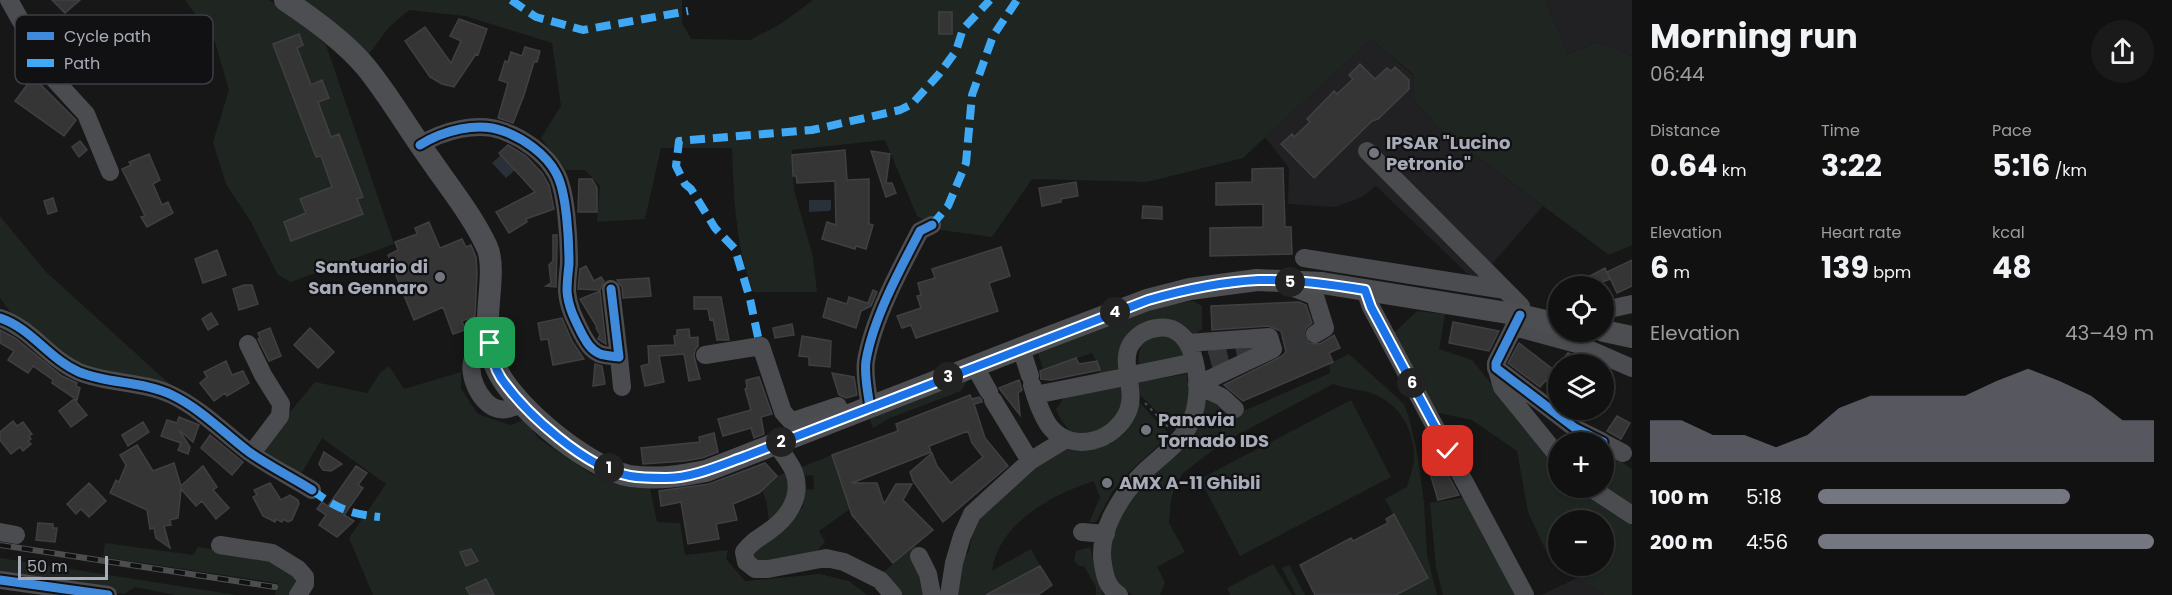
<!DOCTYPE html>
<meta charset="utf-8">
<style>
:root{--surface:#111;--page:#1a1a1a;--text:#f1f3f6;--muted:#9c9d9f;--line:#303131;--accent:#757780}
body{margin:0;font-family:Poppins,sans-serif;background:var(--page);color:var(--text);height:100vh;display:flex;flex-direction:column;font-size:22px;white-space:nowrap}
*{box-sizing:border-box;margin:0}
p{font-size:20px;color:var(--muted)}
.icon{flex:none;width:33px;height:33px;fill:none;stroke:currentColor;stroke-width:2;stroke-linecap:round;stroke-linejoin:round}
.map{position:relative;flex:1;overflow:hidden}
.panel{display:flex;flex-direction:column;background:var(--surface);width:540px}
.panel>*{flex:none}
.fabs{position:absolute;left:1548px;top:276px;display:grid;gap:12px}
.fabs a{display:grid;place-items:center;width:66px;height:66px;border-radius:50%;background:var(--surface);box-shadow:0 2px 4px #0004,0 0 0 2px var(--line);font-size:30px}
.scale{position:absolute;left:18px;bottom:15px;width:90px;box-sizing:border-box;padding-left:6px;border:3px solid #a8abb8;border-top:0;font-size:16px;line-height:21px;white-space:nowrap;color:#a8abb8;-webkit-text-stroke:4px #111113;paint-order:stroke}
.pin{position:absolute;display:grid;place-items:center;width:51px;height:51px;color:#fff;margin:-26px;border-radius:12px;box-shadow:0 3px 9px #0006}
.km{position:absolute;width:30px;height:30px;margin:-15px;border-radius:50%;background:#222;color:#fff;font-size:16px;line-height:30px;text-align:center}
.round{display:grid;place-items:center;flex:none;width:63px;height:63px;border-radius:32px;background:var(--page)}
.summary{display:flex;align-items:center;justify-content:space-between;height:102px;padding:0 18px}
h1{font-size:33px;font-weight:700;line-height:45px}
.metrics{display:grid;grid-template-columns:repeat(3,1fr);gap:9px;height:102px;padding:6px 18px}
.metrics div{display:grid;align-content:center}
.metrics b{font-size:30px;font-weight:700}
.metrics small{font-size:16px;font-weight:400}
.metrics p{font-size:16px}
.chart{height:168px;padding:12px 18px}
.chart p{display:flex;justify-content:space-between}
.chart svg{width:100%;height:108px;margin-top:6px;fill:var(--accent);opacity:.7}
ul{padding:0 18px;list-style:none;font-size:20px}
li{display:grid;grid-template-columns:96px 72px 1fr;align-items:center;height:45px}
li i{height:15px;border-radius:8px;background:var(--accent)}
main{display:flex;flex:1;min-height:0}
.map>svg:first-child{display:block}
</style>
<main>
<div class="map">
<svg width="1632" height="595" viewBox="0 0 1632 595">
<rect width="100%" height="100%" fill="#171717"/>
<path fill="#212123" d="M1545 0H1632V56L1598 42 1568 54Z
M1371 39 1414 76 1413 100 1440 129 1543 206 1476 282 1376 186 1362 197 1335 207 1288 204 1289 168 1265 137Z
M1577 578 1604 595H1541Z"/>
<path fill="#1f2621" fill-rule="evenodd" d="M185 0H269L292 14 326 45 394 244 291 282 278 275 251 222 226 184 213 142 229 90 215 42Z
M297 0H682V23L691 39 750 40 782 23 813 0H1545L1568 54 1598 42 1632 56V245L1609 255 1440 129 1413 100 1414 75 1371 39 1243 158 1147 182 1032 179 992 237 941 230 917 216 885 140 792 150 794 190 813 257 817 292H753C735 243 734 199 732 148H661L645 219 597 222 600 186 585 170H566L541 138 561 106 552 43 465 16 409 10 389 27 369 54Z
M0 216 46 272 185 398 70 365 11 313 0 298Z
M1193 301 1202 306V329L1192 336 1155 322 1119 369 1097 376 1100 369 1092 353 1043 370 1038 353 1150 308Z
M1417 311 1445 314 1439 349 1472 360 1558 466V488H1580L1632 521V595H1604L1551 562 1528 512 1517 451 1472 420 1434 412 1393 334ZM1558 520H1604V566H1558Z
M1157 335 1174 338 1186 355 1139 364C1138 349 1141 341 1157 335Z
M1349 354 1404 404 1409 418 1418 457 1424 503 1427 555 1437 595H1396L1428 578 1385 499 1407 487C1409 479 1413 469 1414 460 1415 427 1397 399 1364 391 1353 389 1343 388 1333 384L1222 443 1183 473 1175 486 1171 500 1169 523 1185 552 1157 567 1165 582 1160 595H1132L1118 583 1111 573 1109 542 1122 509 1139 486 1193 440 1203 390 1232 416 1330 373 1329 364Z
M389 366 404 389 461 372V389L478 414 511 425 525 419 538 438 591 474 650 488 657 522 680 523 685 555 728 550 726 559 745 581 820 574 849 581 867 595H373L349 538 386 484 322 438 297 481 261 454 285 418 315 382 367 393 380 373Z
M1187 374C1190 401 1191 407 1176 430L1140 395 1138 382Z
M969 379 961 391 890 418 873 428 869 416Z
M1120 384C1126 407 1119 419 1098 430 1076 442 1064 429 1056 409L1066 395Z
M1351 400 1391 477 1240 556 1200 479Z
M1138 401 1170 435 1129 472 1113 491 1096 522H1089L1100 498 1094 481C1053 494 998 523 992 571L1031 549 1040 566 986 595H953L957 563 969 552 972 534 979 517 991 502 1060 447 1110 444 1125 433 1134 419Z
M1604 449 1632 469V509L1604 488Z
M832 455 850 509 819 531 825 542 817 551 758 564 752 556 756 546 792 520 803 507V490L814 489 813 475 802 476 799 468Z
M788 472 789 500 769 523 767 504 762 490 777 476Z
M1468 497 1521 595H1443L1436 568 1430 503Z
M105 543 193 555 198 547 210 549 223 547 271 556 301 580 291 595H275L277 583 103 557Z
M915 545 925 595H897L884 572Z
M1090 547 1103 595H1096V587L1084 566H1079L1074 561 1076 551Z
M0 558 236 595H175L135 587 124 594 0 576Z
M1273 564 1292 595H1230L1227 588Z
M1289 565 1305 595H1296L1282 568Z"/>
<path fill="#2a3039" d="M501 155 515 170 506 178 492 163Z
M809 200H831V209L829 211 809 212Z"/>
<path fill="#353536" stroke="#404043" stroke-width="1.5" d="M52 0H80L65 13Z
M939 12H952V34H939Z
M459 19 487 29 478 55 476 54 454 87 442 84 430 77 405 41 425 27 451 63 461 41 450 36Z
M299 34 303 45 297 48 311 85 322 80 329 98 318 102 331 137 339 134 363 197 357 199 363 214 291 241 284 222 306 213 300 199 332 187 321 156 316 157 273 44Z
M525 47 540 51 537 62H534L524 95 513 123 498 118 508 83 499 80 505 61 508 62 511 52 522 56Z
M1360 64 1375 79 1387 68 1391 71 1395 67 1409 80V89L1378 119 1372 121 1314 178 1281 144 1292 134 1294 137 1310 122 1307 119 1334 91 1337 94 1353 79 1349 75Z
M36 80 76 120 64 136 15 101 30 81 33 84Z
M80 141 87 150 79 157 72 147Z
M508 145 526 156 542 173 549 185 554 209 526 219 527 222 509 233 496 212 535 192 499 153Z
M845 150 847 180 869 179V224L873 225 866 249 856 246 855 249 822 239 827 222 836 225 835 181 797 183 796 176H793L792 155Z
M871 151 890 154 886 183H892L896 193 886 197Z
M149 154 160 180 153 184 162 205 168 202 173 213 147 227 141 217 145 216 122 169 131 165 129 162Z
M1283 168 1285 227H1291L1292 254 1210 256V228L1263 227V204L1216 205V183L1252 182V169Z
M579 179H592L597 188V212H578Z
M1076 182 1078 196 1061 199V202L1042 206 1039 188Z
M53 198 57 211 48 214 44 201Z
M1143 206 1162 207V219L1142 218Z
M429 222 440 248 462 239 466 247 471 245 476 257 477 272 475 316 462 321 465 330 453 334 443 307 414 320 388 255 398 250 395 242 417 234 415 228Z
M553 235H557V244L556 287 546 286 551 283 549 265 553 261Z
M1001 247 1010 276 989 283 998 311 916 338 911 325 902 328 897 316 921 308 917 296 921 295 918 283 935 278 932 269Z
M217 250 226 275 203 283 195 259Z
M1632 260V286L1617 293 1607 272Z
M586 266 594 281 601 277 604 281 600 290 578 289 580 269Z
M1605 268 1610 279 1592 286 1588 277Z
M649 278 651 296 623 298 622 287 617 280Z
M244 285H252L258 304 239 310 233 289Z
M873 290 877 292 871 306 861 311 856 328 823 317 828 298 847 304 849 297 870 304 868 303Z
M600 291 606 344 598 339 600 335 596 328 597 327 580 299Z
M694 297H721L729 340H717L713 319 710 320 708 309H694Z
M1299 302 1306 305 1312 323 1306 328 1304 334 1309 343 1320 344 1334 335 1340 348 1329 353 1333 362 1243 401 1224 385 1282 356 1286 352 1281 331 1268 326 1212 330 1211 306Z
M211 313 218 324 208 330 202 319Z
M562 318 572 341 584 359 553 365 548 339 541 340 538 323Z
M1453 322 1499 331 1489 351 1449 343Z
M792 324 794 335 775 338 773 328Z
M270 328 281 356 269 361 258 339 260 338 258 333Z
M310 328 334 352 318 368 294 345Z
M689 329 690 338 698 337V346L695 350 694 356 700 379 689 381 684 354 659 356 664 382 645 386 641 366 649 364 648 346 675 345 674 336 677 335V330Z
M0 330 15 338 62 376 77 383 76 386 80 388 77 400 52 383 53 380 33 366 28 373 8 360 14 351 0 343Z
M802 336 831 341 830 367 809 365V357L799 356Z
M1519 343 1558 373V390L1546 380 1540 387 1508 363Z
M1224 352 1227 356 1224 360 1214 365 1209 353Z
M1568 353 1573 355 1594 364H1559Z
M1076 358 1079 364 1097 361 1100 370 1051 380 1041 379 1040 371Z
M226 361 232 375 243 371 249 383 227 396 225 393 214 401 200 383 207 377 204 372Z
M595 364 602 366 605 384 593 386Z
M832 373 854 377 857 395 846 398 839 395Z
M759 377 772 414 761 417 764 434 754 438 751 428 723 436 718 419 751 410 745 389 747 388 746 380Z
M1019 380 1022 390 1018 393 1020 415 999 388Z
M970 395 972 399 979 397 982 400V402L974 404 985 438 1008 466 943 522 913 481 910 472 932 453 937 466 951 483 983 457 972 443 968 431 929 446 931 452 852 483H877L884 504 896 484H912L903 500 933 530 893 563 852 515 832 455 898 431 896 424Z
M74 399 87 415 71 427 59 411Z
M1617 416 1630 423 1621 439 1607 431Z
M179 417 199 425 193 442 179 430 190 447 188 454 178 450 181 443 161 436 167 420 177 423Z
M13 421 17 426 23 422 32 434 29 436 31 439 28 441 31 444 23 451 20 447 11 454 0 440V432Z
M143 422 149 432 128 446 122 435Z
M714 433 718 452 702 458 685 461 643 464 641 448 700 442 699 437Z
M210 435 243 462 232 475 201 448Z
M137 445 153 471 174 463 181 486 203 466 217 487 213 490 229 508 216 519 202 501 196 506 181 489 178 518 170 520 171 525 164 526 170 548 156 538 154 528 150 529 147 510 110 493 116 480 119 482 126 465 120 455Z
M324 452 342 464 331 471 323 470 319 464Z
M765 463 777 476 759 493 733 504 737 520 716 524 719 539 688 544 681 502 661 506 659 491 709 484Z
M356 466 367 473 358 485 363 488 344 515 354 521 337 537 319 525 326 515 317 509 322 502 328 506Z
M1443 466 1459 495 1438 500 1429 470Z
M89 483 106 501 89 517 81 509 76 514 67 504Z
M270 483 281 500 290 495 298 500 299 504 292 520 288 522 283 519 282 522 276 519 275 522 263 516 253 497 257 495 254 490Z
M1394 514 1428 578 1396 595H1315L1300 565 1351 538 1353 541 1388 523 1386 519Z
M38 523 53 524V528H57L55 542 36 540Z
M471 549 478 561 466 566 460 552Z
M1040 566 1052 585 1038 595H986Z
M486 579 494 595H470L466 588Z"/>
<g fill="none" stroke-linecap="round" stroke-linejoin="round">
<path stroke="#343537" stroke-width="18" stroke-dasharray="18 9" stroke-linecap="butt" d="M1210 359 1315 334"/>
<path stroke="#4d4d52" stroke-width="2" stroke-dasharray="3 4.5" stroke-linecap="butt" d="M1145 403 1170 429"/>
<path stroke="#4b4c50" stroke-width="18" d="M9 0 53 78 86 114 110 172
M420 145C442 131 478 121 503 131 523 138 546 154 556 173 567 192 569 242 569 264 568 273 567 282 567 291 568 307 575 320 582 334 587 343 591 350 600 354 606 356 613 356 619 357L611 289
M1367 151 1521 306 1520 315 1496 363V368L1575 428 1603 442
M1304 258 1505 290
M1289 286 1315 296 1325 328 1315 334
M1365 290 1371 307 1525 595
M1604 310 1632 304
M0 318C31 328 49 359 79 372 108 384 143 381 172 395 201 409 224 433 249 452 269 466 291 477 312 490
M1514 327 1577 344 1632 368
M491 343C486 346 479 350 475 355 464 370 480 406 499 409 507 411 515 406 522 403
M1188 343 1269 337 1273 349 1197 385
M248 344 263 375 281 404 280 416 252 453
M1021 348 1030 376
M705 355 761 346 783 412 790 420H796L838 406 842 418
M619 357 622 387
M975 367 989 392
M1497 370 1502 387 1558 456
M1136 374 1185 364
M1032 385C1036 398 1041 415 1050 427 1072 454 1115 442 1128 411 1137 390 1119 363 1131 344 1137 335 1147 329 1157 328 1195 322 1201 379 1196 405 1190 441 1160 454 1138 478 1119 499 1097 534 1103 564 1105 577 1107 587 1119 595
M1197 385 1222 397 1235 409
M1035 395 1120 378
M993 400 1030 461
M870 408C868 392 864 376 866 361 873 319 900 269 920 231L932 225
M1604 443 1623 453
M776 444C782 453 790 462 794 472 803 496 788 518 769 531 759 538 751 542 744 552L746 562 755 569H768L826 558 844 562 880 580 893 595
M1591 488 1632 515
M0 532 16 535
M1082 532 1106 534
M220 545 272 553 298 569 305 577V584L298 595
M919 556 928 574 932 595
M0 580 108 595
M949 595 954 563 962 536 972 514 1030 461 1066 439"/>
<path stroke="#4d4e52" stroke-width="22" d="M285 0C312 18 344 41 365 66 389 95 408 129 430 159 449 187 472 215 487 247 495 265 488 298 488 319 488 331 490 347 493 359 503 400 589 469 630 476 657 480 680 476 706 471L1052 336 1147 300 1190 289 1257 280 1322 283 1520 315 1558 324
M1604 331 1632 337"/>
<g stroke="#4b4d4f" stroke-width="6">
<path id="rail" d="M0 545 275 587"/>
</g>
<use href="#rail" stroke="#111113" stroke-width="4" stroke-dasharray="11" stroke-linecap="butt"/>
<path stroke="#3fa9f5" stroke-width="8" stroke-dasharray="15 8" stroke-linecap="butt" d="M511 0 536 17 583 30 688 11
M932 225 948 206 966 163 972 95 993 36 1017 0
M758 337 750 299 735 249 715 228 691 189 685 184 676 166 679 141 812 130 900 110 912 104 939 74 956 51 963 29 990 0
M312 490C336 508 349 514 380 517"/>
<g stroke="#111113" stroke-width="13">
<path id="cycleway" d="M420 145C442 131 478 121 503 131 523 138 546 154 556 173 567 192 569 242 569 264 568 273 567 282 567 291 568 307 575 320 582 334 587 343 591 350 600 354 606 356 613 356 619 357L611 289
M1520 315 1496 363V368L1575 428 1603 442
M0 318C31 328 49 359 79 372 108 384 143 381 172 395 201 409 224 433 249 452 269 466 291 477 312 490
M870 408C868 392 864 376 866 361 873 319 900 269 920 231L932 225
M0 580 108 595"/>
</g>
<use href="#cycleway" stroke="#408adc" stroke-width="9"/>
</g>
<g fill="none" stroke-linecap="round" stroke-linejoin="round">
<g stroke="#fff" stroke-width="12">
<path id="route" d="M490 343C492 355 494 367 501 378 526 414 586 468 630 476 641 478 655 478 666 478 693 478 721 465 746 456L1148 300C1183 290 1220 282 1258 280 1294 279 1330 284 1365 290L1371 307 1448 451"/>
</g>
<use href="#route" stroke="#1a73e8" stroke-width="8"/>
</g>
<g fill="#757780" stroke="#111113" stroke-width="2">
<circle cx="1374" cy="153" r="6"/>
<circle cx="440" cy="277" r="6"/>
<circle cx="1146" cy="430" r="6"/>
<circle cx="1107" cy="483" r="6"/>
</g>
<g text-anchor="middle" stroke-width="4.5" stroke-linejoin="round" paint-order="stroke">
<g font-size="18" font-weight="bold" fill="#a8abb8" stroke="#111113" text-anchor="start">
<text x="1386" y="149">IPSAR "Lucino<tspan x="1386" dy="21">Petronio"</tspan></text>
<text x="428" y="273" text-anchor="end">Santuario di<tspan x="428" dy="21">San Gennaro</tspan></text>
<text x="1158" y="426">Panavia<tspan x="1158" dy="21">Tornado IDS</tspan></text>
<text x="1119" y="489">AMX A-11 Ghibli</text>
</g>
</g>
<rect x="15" y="15" width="198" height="69" rx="9" fill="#111113" stroke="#3e3f45" stroke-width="1.5"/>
<rect x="27" y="32" width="27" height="8" fill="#408adc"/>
<rect x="27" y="59" width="27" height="8" fill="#3fa9f5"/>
<g font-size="16" fill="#a8abb8">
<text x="64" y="42">Cycle path</text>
<text x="64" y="69">Path</text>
</g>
</svg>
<div class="fabs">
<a><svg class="icon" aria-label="locate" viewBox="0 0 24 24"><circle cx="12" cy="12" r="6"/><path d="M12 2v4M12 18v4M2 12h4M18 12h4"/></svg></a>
<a><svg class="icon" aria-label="layers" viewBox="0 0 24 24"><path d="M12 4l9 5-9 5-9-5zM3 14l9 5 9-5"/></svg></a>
<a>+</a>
<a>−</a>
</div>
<div class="scale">50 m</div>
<div class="pin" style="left:490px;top:343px;background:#1e9e55"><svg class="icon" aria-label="arrive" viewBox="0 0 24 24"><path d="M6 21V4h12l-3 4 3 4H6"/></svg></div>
<div class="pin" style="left:1448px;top:451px;background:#d93025"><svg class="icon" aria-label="check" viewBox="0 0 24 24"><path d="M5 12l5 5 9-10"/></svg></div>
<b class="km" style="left:609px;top:468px">1</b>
<b class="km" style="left:781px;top:442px">2</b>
<b class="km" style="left:948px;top:377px">3</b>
<b class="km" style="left:1115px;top:312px">4</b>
<b class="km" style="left:1290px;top:282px">5</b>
<b class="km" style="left:1412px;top:383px">6</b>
</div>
<section class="panel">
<div class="summary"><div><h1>Morning run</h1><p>06:44</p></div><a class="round"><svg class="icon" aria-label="share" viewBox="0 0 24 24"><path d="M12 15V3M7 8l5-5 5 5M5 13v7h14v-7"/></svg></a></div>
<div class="metrics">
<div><p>Distance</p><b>0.64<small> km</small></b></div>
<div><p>Time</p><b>3:22</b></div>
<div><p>Pace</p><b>5:16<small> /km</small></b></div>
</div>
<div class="metrics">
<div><p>Elevation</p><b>6<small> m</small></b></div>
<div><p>Heart rate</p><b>139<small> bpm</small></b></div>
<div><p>kcal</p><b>48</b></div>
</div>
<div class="chart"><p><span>Elevation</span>43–49 m</p>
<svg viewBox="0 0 160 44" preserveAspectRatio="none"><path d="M0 44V27L10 27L20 33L30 33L40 38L50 33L60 22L70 17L80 17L90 17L100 17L110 11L120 6L130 11L140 17L150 27L160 27V44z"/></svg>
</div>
<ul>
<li><b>100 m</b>5:18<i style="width:75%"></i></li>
<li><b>200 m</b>4:56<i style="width:100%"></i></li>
</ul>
</section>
</main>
